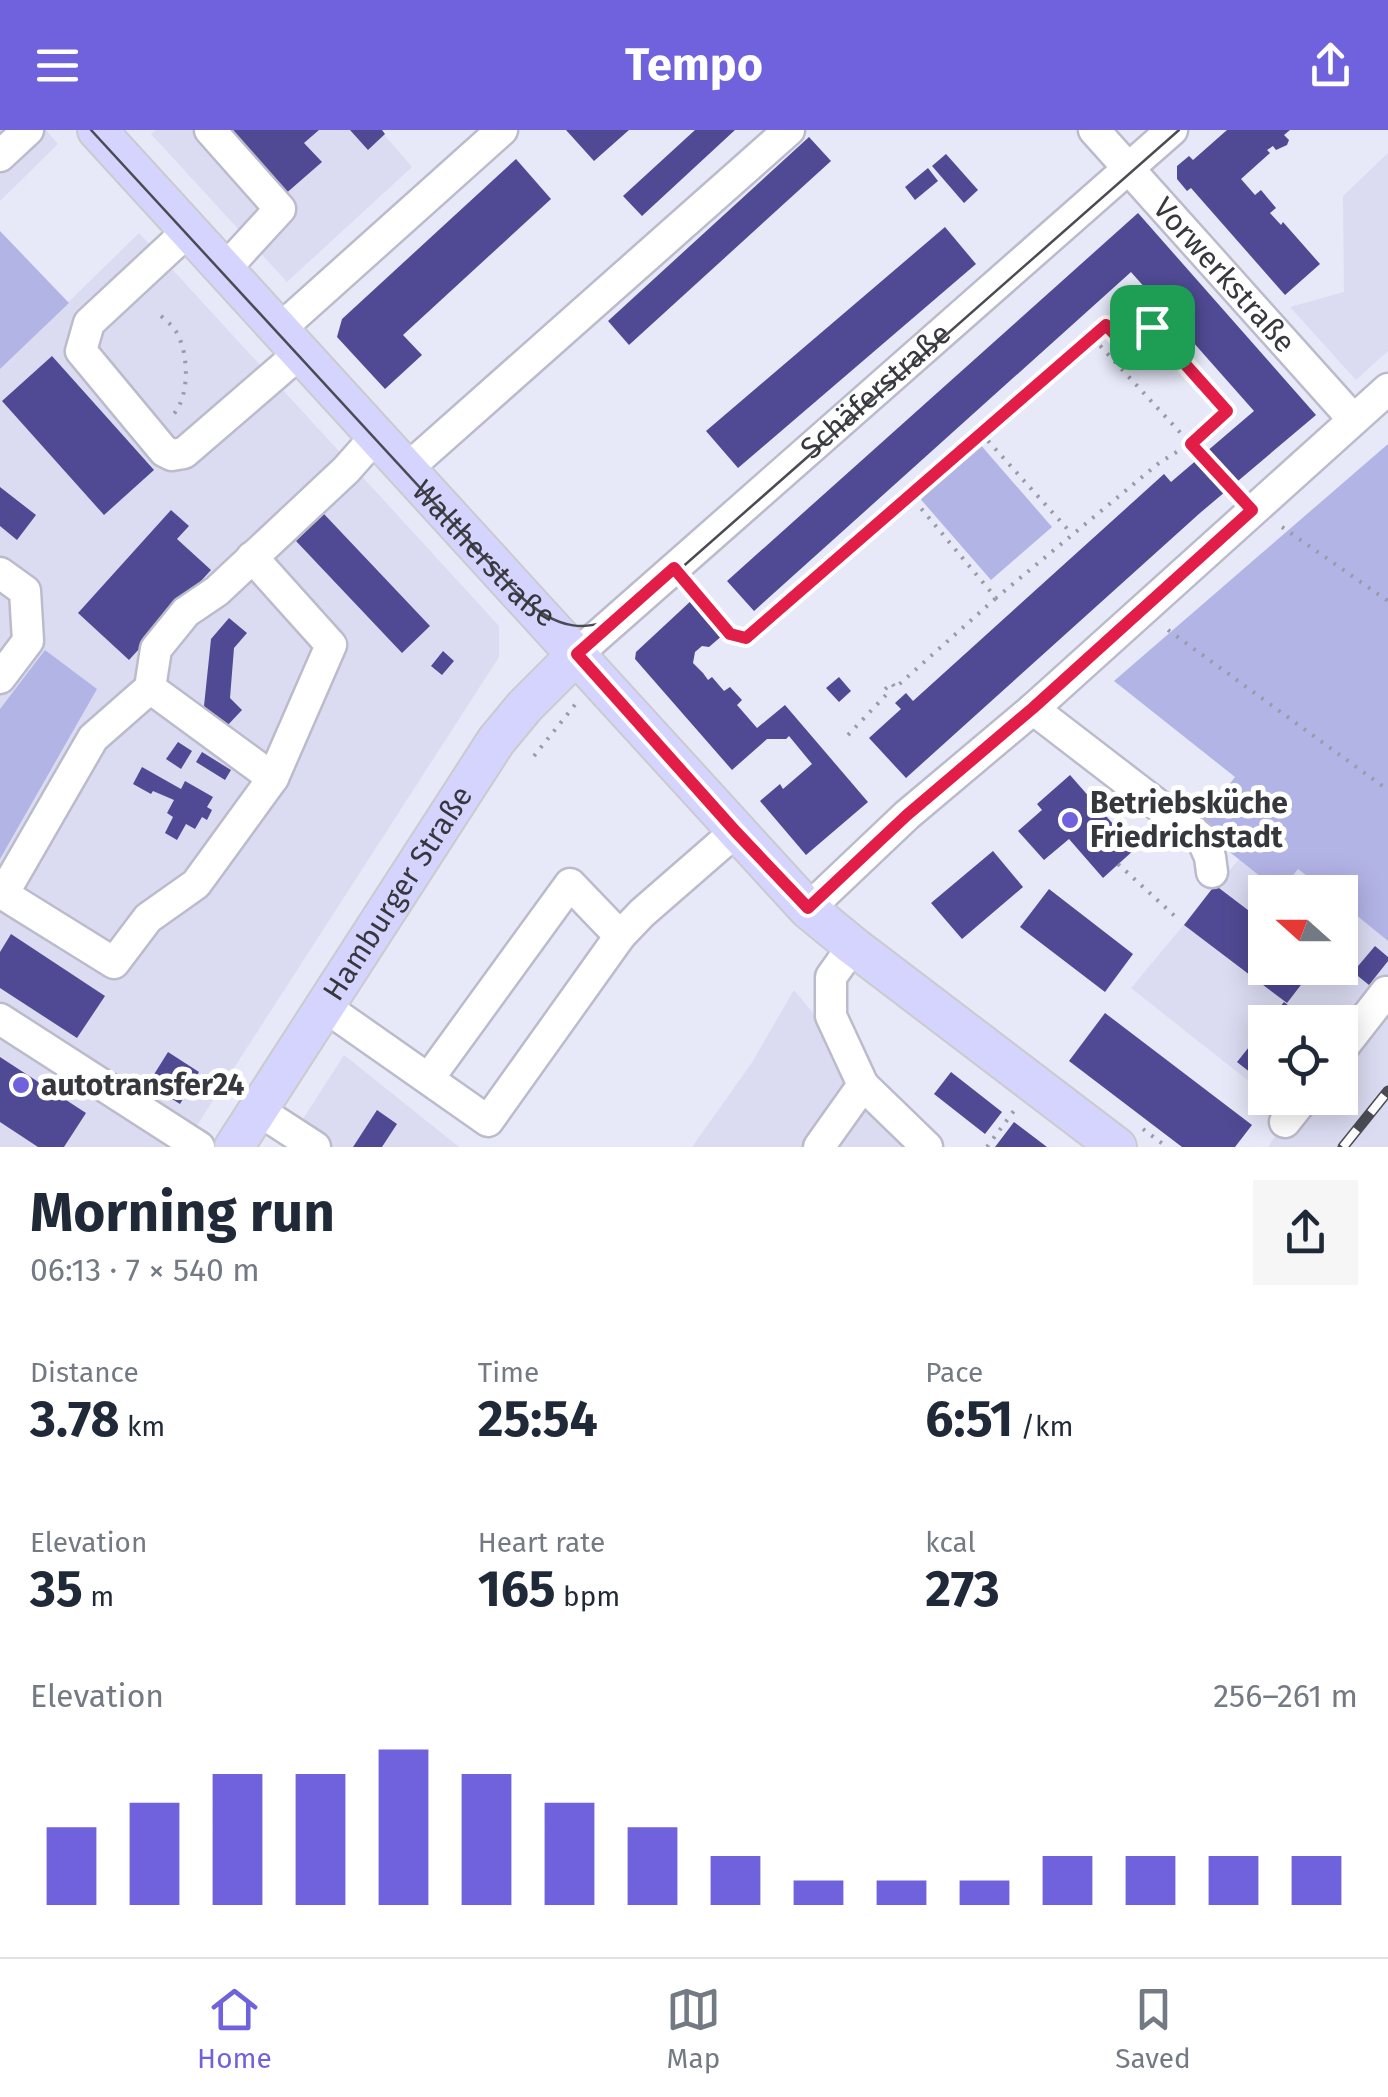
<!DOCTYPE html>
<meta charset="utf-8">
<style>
:root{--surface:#fff;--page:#f6f6f7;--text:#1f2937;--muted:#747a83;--line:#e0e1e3;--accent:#7062dc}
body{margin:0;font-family:"Fira Sans",sans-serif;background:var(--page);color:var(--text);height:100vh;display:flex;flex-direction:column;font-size:38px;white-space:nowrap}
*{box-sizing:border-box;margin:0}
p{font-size:32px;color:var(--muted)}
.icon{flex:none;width:55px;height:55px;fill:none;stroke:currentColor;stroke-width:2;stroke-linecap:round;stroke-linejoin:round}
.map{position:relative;height:1017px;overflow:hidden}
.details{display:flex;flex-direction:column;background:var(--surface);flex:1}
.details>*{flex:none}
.needle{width:65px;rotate:291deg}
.controls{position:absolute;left:1248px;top:745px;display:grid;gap:20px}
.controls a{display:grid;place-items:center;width:110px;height:110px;border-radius:0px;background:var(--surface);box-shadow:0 5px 25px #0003;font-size:50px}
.pin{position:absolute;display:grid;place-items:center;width:85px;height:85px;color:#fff;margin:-42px;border-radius:20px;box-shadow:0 5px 15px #0006}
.round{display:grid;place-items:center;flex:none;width:105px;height:105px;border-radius:0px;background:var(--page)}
.head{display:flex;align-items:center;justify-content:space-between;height:170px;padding:0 30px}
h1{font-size:55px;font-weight:700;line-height:75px}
.metrics{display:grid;grid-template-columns:repeat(3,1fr);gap:15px;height:170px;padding:10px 30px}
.metrics div{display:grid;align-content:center}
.metrics b{font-size:50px;font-weight:700}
.metrics small{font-size:28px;font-weight:400}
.metrics p{font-size:28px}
.chart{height:280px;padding:20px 30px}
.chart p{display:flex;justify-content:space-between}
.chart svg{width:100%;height:180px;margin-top:10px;stroke:var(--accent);stroke-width:6}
header{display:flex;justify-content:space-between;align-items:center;height:130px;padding:0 30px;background:var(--accent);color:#fff;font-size:45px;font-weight:700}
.tabs{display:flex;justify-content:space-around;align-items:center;height:140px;border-top:2px solid var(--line);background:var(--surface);font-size:28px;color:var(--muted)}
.tabs a{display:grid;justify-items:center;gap:5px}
.tabs .on{color:var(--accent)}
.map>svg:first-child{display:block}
</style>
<header><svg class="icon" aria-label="menu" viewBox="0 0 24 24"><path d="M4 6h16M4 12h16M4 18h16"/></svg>Tempo<svg class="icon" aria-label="share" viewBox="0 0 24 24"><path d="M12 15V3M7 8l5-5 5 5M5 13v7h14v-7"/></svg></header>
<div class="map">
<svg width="1388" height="1017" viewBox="0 0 1388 1017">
<rect width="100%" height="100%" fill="#e7e8f8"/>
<path fill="#dbdcf2" d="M0 0H46L58 14 0 71Z
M156 0H380L412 37 287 152 151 4Z
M1388 23V221L1356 250 1290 177 1344 162 1343 66Z
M139 103 499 496V527L183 1017H0V239Z
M1239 729 1280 761 1297 738 1328 762H1265V838H1340V772L1388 811V1017H1268L1290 985 1269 968H1340V892H1265V964L1131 858Z
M794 860 870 952 941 1017H692L751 934Z
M344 925 459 1017H285Z"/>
<path fill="#b3b4e6" d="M0 101 69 173 0 239Z
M979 313 1052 397 991 450 917 365Z
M1388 314V811L1340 772V762H1328L1298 739 1280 762 1197 696 1235 647 1114 551Z
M45 520 97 559 0 729V579Z"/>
<path fill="#504a94" d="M224 0H319L304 13 322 32 283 66Z
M350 0H382L385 4 368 20Z
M566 0H629L594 31Z
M695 0H735L642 86 623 66Z
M1227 0H1290L1284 5 1289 10 1287 15 1276 20 1273 16 1267 20 1270 23 1241 49 1255 65 1261 60 1276 78 1270 83 1281 95 1283 92 1320 134 1285 165 1191 58 1187 61 1177 49V36L1189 26 1193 30Z
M809 7 831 31 629 215 608 191Z
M946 24 978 60 964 73 932 36Z
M516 29 551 69 403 205 422 225 385 259 337 207 342 189Z
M928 38 938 51 915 70 905 57Z
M1138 83 1316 285 1200 383 906 648 869 608 901 579 895 573 906 563 913 571 1164 344 1171 352 1254 281 1131 142 754 481 727 451Z
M945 97 976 134 738 338 706 301Z
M52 226 154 340 104 385 2 271Z
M0 357 36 385 17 410 0 396Z
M171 380 189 396 177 409 211 440 129 530 78 483Z
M324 384 430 496 402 523 296 411Z
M693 469 724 504 709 517 702 516 695 522 693 533 703 543 708 550 712 547 724 561 730 557 742 570 737 575 757 598 785 575 868 672 806 725 760 671 780 654 783 659 812 634 789 606 786 609H767L732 640 635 529 636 522Z
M229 488 247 503 234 518 230 568 242 580 226 597 204 576 211 509Z
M443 521 454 531 442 545 431 536Z
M839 547 851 561 839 572 826 558Z
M178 612 192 621 181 639 166 629Z
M202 622 231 640 225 650 196 632Z
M142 637 181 659 185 651 213 667 207 677 212 680 207 690 202 687 195 699 186 694 177 710 165 703 173 687 167 683 174 670 153 661 151 664 133 654Z
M1070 645 1135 719 1103 748 1069 709 1044 730 1018 701 1042 680 1037 674Z
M993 721 1023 757 962 809 931 773Z
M1215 755 1265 793V838H1314L1287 873 1184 795Z
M1049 759 1133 824 1105 862 1020 797Z
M11 804 105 866 77 908 0 858V822Z
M1375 816 1388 827V831L1369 855 1353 842Z
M1284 872 1309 892H1268Z
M1105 883 1252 995 1235 1017H1182L1069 931Z
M1265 897V954L1237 932Z
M168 922 199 942 180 974 148 954Z
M0 927 86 983 64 1017H38L0 992Z
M951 942 1002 982 985 1004 934 964Z
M377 980 397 994 382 1017H353Z
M1014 992 1047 1017H995Z"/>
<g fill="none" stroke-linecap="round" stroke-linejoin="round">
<g stroke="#bbbbcb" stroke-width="35">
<g id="minor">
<path d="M210 0 280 79 225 139"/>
<path id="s1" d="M1094 0 1353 289"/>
<path d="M0 26 28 0"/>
<path d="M189 100 89 193 81 221 164 321 172 325 184 323 301 222"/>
<path d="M280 199 502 0"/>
<path d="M408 338 789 0"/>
<path d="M252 427 331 515 273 648"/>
<path d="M0 443 25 461 28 511 0 548"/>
<path id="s2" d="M577 524 1172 0"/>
<path d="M150 558 93 608 3 764 114 833 148 788 196 754 273 648 150 558 156 519 186 482 217 461 346 340 377 305"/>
<path d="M1033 579 1202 709 1210 727 1212 742"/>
<path d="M808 779 907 685 1033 579 1388 259"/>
<path d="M324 876 488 991 620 806 642 783 735 702"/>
<path d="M0 889 199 1017"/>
<path d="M1340 921 1386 862"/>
<path d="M429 948 570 754 620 806"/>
<path d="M863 955 927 1017"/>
<path d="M258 980 315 1017"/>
<path d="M1285 992 1304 968"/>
<path d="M819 1017 863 955 831 886V847L853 816"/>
</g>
</g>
<g stroke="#cbcbcd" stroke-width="42">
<g id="major">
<path d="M97 0 808 779 853 816 1117 1017"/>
<path id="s3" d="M234 1017 496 611 525 576 577 524"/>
</g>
</g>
<path stroke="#9a9ba7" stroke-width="4" stroke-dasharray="2.5 8" stroke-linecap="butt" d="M161 186C168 192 174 197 178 205 189 227 190 269 171 287
M1107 195 1127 218 1152 197
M1093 208 1235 362
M981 303 1071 403
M1282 397 1388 471
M690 457 730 504 746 508 900 371 1131 173 1227 281 1191 313 1159 333 996 468 909 364
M1168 500 1388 660
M848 605 886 565 883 561 892 553 895 558 996 468
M534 626 578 571
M1118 734 1178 789
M1143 999 1167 1017
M987 1017 1016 978"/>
<use href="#minor" stroke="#fff" stroke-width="30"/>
<use href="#major" stroke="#d5d4ff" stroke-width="38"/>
<path stroke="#4b4b53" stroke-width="2.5" id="s4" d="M91 0 516 462C556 501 588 507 637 477L1179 0"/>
<g stroke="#4b4b53" stroke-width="11">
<path id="rail" d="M1343 1017 1388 961"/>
</g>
<use href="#rail" stroke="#fff" stroke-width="8" stroke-dasharray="22" stroke-linecap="butt"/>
</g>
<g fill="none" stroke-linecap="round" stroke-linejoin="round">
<g stroke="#fff" stroke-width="20">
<path id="route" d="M1106 195 1128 218 1152 197 1227 281 1191 314 1252 380 1033 578 907 685 808 778 736 702 577 524 674 438 730 504 746 508Z"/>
</g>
<use href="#route" stroke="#e11d48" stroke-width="12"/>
</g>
<g fill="#7062dc" stroke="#fff" stroke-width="4">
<circle cx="1070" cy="690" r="10"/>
<circle cx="21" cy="955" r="10"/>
</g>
<g text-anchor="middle" stroke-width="10" stroke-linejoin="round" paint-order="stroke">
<g font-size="30" fill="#37373e" stroke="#fff">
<text dy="10" stroke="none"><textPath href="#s1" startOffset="195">Vorwerkstraße</textPath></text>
<text dy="10" stroke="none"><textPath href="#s2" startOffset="398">Schäferstraße</textPath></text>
<text dy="10" stroke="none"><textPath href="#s4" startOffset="578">Waltherstraße</textPath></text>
<text dy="10" stroke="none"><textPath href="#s3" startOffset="302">Hamburger Straße</textPath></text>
</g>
<g font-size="30" font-weight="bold" fill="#37373e" stroke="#fff" text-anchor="start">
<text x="1090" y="683">Betriebsküche<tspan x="1090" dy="34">Friedrichstadt</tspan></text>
<text x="41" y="965">autotransfer24</text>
</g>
</g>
</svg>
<div class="controls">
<a><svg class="needle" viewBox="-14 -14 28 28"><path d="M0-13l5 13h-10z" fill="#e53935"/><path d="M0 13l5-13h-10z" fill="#747a83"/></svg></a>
<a><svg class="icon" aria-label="locate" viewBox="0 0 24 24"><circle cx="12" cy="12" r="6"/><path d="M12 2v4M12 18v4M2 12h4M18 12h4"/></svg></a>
</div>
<div class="pin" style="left:1152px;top:197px;background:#1e9e55"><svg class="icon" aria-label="arrive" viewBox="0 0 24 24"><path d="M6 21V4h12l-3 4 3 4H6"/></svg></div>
</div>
<section class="details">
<div class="head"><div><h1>Morning run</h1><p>06:13 · 7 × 540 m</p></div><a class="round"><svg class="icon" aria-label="share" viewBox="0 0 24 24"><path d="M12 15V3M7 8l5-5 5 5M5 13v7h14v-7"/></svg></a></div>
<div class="metrics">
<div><p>Distance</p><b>3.78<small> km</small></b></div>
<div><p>Time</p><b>25:54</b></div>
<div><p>Pace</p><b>6:51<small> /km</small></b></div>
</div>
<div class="metrics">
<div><p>Elevation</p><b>35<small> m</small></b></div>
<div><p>Heart rate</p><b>165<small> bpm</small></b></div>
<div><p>kcal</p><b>273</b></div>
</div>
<div class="chart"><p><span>Elevation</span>256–261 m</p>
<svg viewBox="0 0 160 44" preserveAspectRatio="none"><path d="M5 44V25M15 44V19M25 44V12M35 44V12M45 44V6M55 44V12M65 44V19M75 44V25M85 44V32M95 44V38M105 44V38M115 44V38M125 44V32M135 44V32M145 44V32M155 44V32"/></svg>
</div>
</section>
<nav class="tabs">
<a class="on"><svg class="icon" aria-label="home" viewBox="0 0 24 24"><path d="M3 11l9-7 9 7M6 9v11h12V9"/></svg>Home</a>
<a><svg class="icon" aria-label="map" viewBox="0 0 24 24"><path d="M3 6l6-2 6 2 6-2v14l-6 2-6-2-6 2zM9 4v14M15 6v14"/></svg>Map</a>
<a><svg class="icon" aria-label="saved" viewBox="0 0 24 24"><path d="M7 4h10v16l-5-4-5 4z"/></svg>Saved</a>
</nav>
